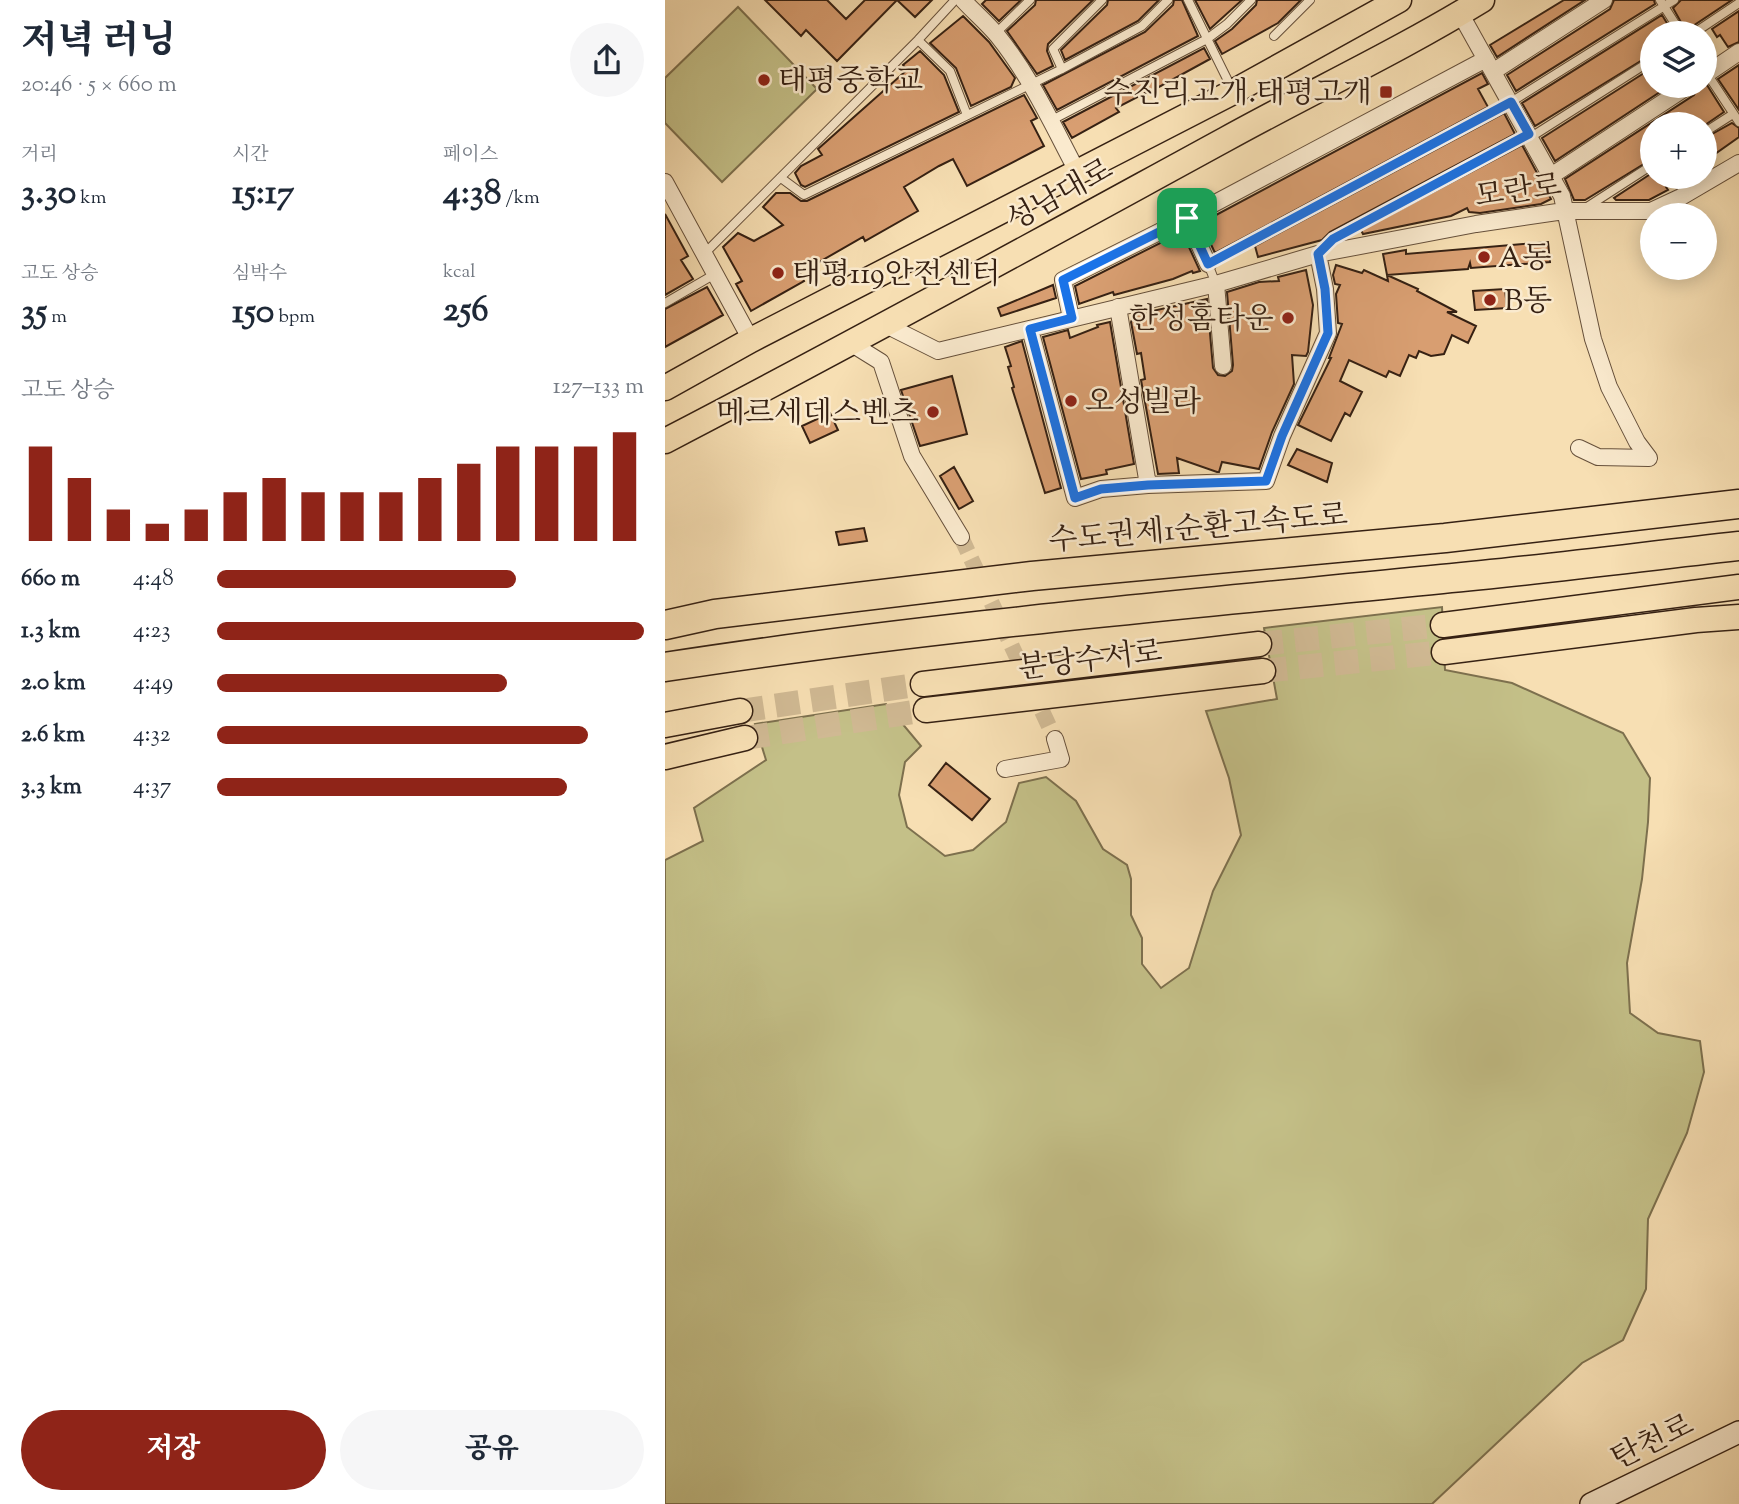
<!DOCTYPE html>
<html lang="ko">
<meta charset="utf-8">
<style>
:root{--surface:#fff;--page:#f6f6f7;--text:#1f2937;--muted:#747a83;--accent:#8f2418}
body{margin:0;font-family:"Sorts Mill Goudy","Noto Serif KR",serif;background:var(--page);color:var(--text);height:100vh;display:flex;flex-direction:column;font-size:26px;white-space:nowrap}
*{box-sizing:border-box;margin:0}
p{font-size:23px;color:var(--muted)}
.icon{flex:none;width:38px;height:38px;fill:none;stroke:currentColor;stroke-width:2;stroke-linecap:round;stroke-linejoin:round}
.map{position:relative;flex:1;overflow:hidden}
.details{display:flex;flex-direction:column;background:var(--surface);width:665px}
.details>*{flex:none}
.tools{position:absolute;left:975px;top:21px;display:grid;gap:14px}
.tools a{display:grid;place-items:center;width:77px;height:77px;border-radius:50%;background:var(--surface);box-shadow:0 4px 18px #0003;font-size:35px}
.pin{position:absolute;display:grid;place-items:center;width:60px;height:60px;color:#fff;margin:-30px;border-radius:14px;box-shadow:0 4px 10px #0006}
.round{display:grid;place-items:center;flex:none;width:74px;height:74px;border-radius:37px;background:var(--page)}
.headline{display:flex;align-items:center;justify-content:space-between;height:119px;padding:0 21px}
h1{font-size:38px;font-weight:800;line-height:52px}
.stats{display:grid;grid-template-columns:repeat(3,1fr);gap:10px;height:119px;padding:7px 21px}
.stats div{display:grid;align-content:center}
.stats b{font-size:35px;font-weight:800}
.stats small{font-size:19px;font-weight:400}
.stats p{font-size:19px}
.chart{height:196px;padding:14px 21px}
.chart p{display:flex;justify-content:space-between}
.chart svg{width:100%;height:126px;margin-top:7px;stroke:var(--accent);stroke-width:6}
.action{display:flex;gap:14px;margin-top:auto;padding:14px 21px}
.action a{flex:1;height:80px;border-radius:42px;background:var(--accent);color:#fff;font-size:28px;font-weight:800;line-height:80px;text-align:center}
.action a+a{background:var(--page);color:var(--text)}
ul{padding:0 21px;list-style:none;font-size:23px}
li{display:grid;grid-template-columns:112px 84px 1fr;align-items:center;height:52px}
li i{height:18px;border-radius:9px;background:var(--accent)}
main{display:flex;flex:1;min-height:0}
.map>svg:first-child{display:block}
</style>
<main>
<section class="details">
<div class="headline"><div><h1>저녁 러닝</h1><p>20:46 · 5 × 660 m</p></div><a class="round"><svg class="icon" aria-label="share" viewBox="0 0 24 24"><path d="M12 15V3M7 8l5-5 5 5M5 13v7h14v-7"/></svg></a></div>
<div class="stats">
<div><p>거리</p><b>3.30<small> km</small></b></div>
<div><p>시간</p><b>15:17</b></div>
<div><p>페이스</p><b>4:38<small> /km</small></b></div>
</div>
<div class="stats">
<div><p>고도 상승</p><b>35<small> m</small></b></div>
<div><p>심박수</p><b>150<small> bpm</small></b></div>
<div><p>kcal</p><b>256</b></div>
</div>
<div class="chart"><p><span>고도 상승</span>127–133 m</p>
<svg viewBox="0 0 160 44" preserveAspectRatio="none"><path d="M5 44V11M15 44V22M25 44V33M35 44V38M45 44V33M55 44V27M65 44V22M75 44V27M85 44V27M95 44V27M105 44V22M115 44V17M125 44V11M135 44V11M145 44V11M155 44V6"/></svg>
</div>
<ul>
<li><b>660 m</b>4:48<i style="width:70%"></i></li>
<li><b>1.3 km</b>4:23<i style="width:100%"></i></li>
<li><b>2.0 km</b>4:49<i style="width:68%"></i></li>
<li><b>2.6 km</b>4:32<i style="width:87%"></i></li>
<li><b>3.3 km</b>4:37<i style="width:82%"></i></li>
</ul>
<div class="action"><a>저장</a><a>공유</a></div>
</section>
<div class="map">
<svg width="1074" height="1504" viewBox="0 0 1074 1504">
<rect width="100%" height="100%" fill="#f7dfb3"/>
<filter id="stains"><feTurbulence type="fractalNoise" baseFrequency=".00286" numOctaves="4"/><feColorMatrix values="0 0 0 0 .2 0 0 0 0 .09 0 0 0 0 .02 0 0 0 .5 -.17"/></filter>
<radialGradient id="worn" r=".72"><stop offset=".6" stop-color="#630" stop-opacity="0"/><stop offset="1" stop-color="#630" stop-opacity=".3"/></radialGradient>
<path fill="#c4c088" stroke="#7d704e" stroke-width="2" d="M73 7 152 89 57 182 0 123V78Z
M777 607 780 670 847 683 958 733 985 778 983 822 977 879 962 963 965 1013 993 1033 1035 1041 1039 1072 1022 1133 983 1219 981 1289 958 1340 917 1363 767 1504H0V860L38 841 29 808 101 760 90 724 221 704 256 746 240 762 234 795 242 827 280 856 308 850 341 822 354 783 381 777 411 801 438 849 462 865 466 879V915L477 938V964L496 988 524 968 548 891 576 835 564 778 541 711 612 699 599 628Z"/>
<path fill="#d89e71" stroke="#362113" stroke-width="2" d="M100 0H162L181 19 200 0H267L250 17 232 0 172 61 141 30 136 36Z
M321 0H356L334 21 317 4Z
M371 0H428L383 44 382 51 388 66 372 74 342 31 370 5Z
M443 0H494L473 21 400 60 396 50 442 5Z
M509 0H517L533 36 392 110 378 85 480 32 508 5Z
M530 0H577L545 29Z
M592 0H636L613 23 557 54 550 41 567 29 591 5Z
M899 0H920L832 57 825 45Z
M949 0H989L990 4 851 91 842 75 945 9Z
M1016 0H1067L1025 28 1022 33 1008 8Z
M1074 11V42L1063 47 1055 35 1052 37 1047 29Z
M997 15 1008 33H987V54L870 126 857 103Z
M298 16 324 42 350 78 346 87 306 106 291 68 265 43Z
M539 48 545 59 483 93 482 92 451 108 454 112 407 138 398 122Z
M255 51 279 75 294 112 140 187 136 185 130 173 136 166 157 155 153 149 242 70 238 65Z
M1074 65V110L1053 79Z
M987 68V86H1004L890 161 877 138Z
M817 73 823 84 813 89 823 107 550 253 536 223Z
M1042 85 1059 112 1040 125 987 124V159L920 200H909L900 179 1029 95 1033 86Z
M359 95 372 118 366 121 379 146 302 186 288 159 274 166 239 187 253 211 200 241 198 237 135 273 139 281 86 311 71 284 77 281 58 247 73 233 89 241 118 225 98 207 111 193H125L136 201H142Z
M839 113 850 134 665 232 657 240 593 257 590 246Z
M1067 123 1074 128V137L1040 161V138Z
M857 145 886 199 876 204 815 213 804 212 802 208 786 216 698 234 696 230Z
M987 173V177H1017L1001 187 1003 190 984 200H951L949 198Z
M0 214 23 256 16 260 28 279 0 295Z
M517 232 535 271 528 273 527 271 508 279 449 295 448 292 414 304 410 286Z
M883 242 885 262 806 268 805 263 803 269 722 275 718 254 741 250V254Z
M671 265 697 273 699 270 723 281 722 275 753 289 752 291 792 312H782L811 326 803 343 787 335 779 354 766 356 754 351 751 358 744 355 735 376 724 371 721 377 684 360 675 381 697 392 685 416 680 413 666 441 633 425 666 358H664L677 324 673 323 671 294 675 285 670 284 668 275Z
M641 270 648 305 643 352 641 356 627 355 629 384 607 432 594 469 557 462 554 472H552L512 458 514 473 493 474 476 380 480 379 476 353 472 354 466 322 469 315 542 299 548 368 553 375 560 376 567 371 568 365 562 292 594 282 614 281 613 277Z
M388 285 391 298 336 316 333 308Z
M42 287 58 315 0 347V309Z
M840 289 842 308 810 310 808 291Z
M445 322 469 464 441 470 442 474 416 479 378 337 403 330 405 338 433 327 432 325Z
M357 341 396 488 380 493 347 388 349 387 343 367 346 366 340 347Z
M287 376 302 434 255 446 236 390Z
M165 413 173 430 145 443 137 426Z
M632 449 667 463 662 482 623 465Z
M289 467 308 501 294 509 275 476Z
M199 528 202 541 174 545 171 532Z
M281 763 325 799 307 820 264 785Z"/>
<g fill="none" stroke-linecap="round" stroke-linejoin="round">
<path stroke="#d0b993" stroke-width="16" stroke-dasharray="16 8" stroke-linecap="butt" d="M296 537 390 739"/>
<path stroke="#d0b993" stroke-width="24" stroke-dasharray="24 12" stroke-linecap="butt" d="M594 644 778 625
M598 671 779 652
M75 711 258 684
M80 738 261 710"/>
<g stroke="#66503b" stroke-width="10">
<path id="service" d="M523 0 567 89
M995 0 1016 33
M331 33 365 0
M1029 33 1074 3
M609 36 645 0
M253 40 285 71 302 115
M397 69 388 49 437 0
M1041 72 1074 122
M385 121 542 39 562 24 586 0
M1040 132 1068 114
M866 137 987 60
M116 178 139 195 397 69 477 26 503 0
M919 209 987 165
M657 250 668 238 864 134
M39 254 253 40 290 0
M551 284 543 264 846 102 1009 0
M0 303 50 274"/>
</g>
<g stroke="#66503b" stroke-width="18">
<path id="minor" d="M298 0C309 12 322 23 332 35 366 77 388 126 413 173
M795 13 897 196 928 339 944 387 972 442 984 458 933 457 914 448
M829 71 939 0
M1040 75 1074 52
M886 176 1023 86
M0 182 86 340
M522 218 543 264
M551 284 558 366
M453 307 483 485
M406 318 398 280 522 218 821 59
M221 325 273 351 551 284 653 254 811 224 899 211H986L1016 197 1074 163
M365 329 410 498 436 489 483 485 601 481 617 436 663 333 660 289 653 254
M187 344 216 362 247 456 296 537
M340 769 396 759 390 739"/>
</g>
<g stroke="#362113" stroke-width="24">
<path id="secondary" d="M926 1504 1074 1432"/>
</g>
<g stroke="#362113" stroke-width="27">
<path id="primary" d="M0 388 86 340 568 92 734 0
M0 441C189 343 374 241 561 139 646 92 734 51 817 0"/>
</g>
<g stroke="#362113" stroke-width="27">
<path id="trunk" d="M778 625 1074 587
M779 652 1031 620 1074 617
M258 684 594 644
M261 710 598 671
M0 725 75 711
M0 757 80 738"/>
</g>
<g stroke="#362113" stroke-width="31">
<path id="motorway" d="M0 625 50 614 367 576 780 538 1074 504
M0 667C258 627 517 605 777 579 876 570 975 557 1074 546"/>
</g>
<use href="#service" stroke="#faeace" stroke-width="8"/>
<use href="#minor" stroke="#faeace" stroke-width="16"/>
<use href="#secondary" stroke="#faeace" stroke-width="21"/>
<use href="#primary" stroke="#f7dfb3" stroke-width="24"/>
<use href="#trunk" stroke="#f7dfb3" stroke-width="24"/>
<use href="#motorway" stroke="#f7dfb3" stroke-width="28"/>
</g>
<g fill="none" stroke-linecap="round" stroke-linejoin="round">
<g stroke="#fff" stroke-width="14">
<path id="route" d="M846 102 864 134 668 239 653 254 660 289 663 333 617 436 601 481 483 485 436 489 410 498 365 329 407 318 398 280 522 218 543 264Z"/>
</g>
<use href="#route" stroke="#1a73e8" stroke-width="9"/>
</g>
<g fill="#8f2418" stroke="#faeace" stroke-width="2.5">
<circle cx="99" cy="80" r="7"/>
<rect x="714" y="85" width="14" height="14" rx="3.5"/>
<circle cx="819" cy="257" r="7"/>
<circle cx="113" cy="273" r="7"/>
<circle cx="825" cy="300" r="7"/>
<circle cx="623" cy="318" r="7"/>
<circle cx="406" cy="401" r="7"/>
<circle cx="268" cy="412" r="7"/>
</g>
<g text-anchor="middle" stroke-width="5" stroke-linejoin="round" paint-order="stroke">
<g font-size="30" fill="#362113" stroke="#faeace" text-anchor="start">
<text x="113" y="90">태평중학교</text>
<text x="707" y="102" text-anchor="end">수진리고개.태평고개</text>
<text x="833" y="267">A동</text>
<text x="127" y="283">태평119안전센터</text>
<text x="839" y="310">B동</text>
<text x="609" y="328" text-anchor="end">한성홈타운</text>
<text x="420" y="411">오성빌라</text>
<text x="254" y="422" text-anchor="end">메르세데스벤츠</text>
</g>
<g font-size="30" fill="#362113" stroke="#faeace">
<text transform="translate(853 190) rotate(-8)" y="10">모란로</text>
<text transform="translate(394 194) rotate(-29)" y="10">성남대로</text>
<text transform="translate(533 527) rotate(-5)" y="10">수도권제1순환고속도로</text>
<text transform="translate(425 659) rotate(-7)" y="10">분당수서로</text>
<text transform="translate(987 1441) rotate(-26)" y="10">탄천로</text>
</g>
</g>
<rect width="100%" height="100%" filter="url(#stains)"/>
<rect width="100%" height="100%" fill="url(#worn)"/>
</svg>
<div class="tools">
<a><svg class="icon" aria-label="layers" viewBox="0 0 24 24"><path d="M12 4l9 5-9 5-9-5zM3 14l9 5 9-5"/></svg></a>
<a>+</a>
<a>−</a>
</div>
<div class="pin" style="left:522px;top:218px;background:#1e9e55"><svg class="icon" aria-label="arrive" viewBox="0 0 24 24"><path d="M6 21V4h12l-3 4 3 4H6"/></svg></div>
</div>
</main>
